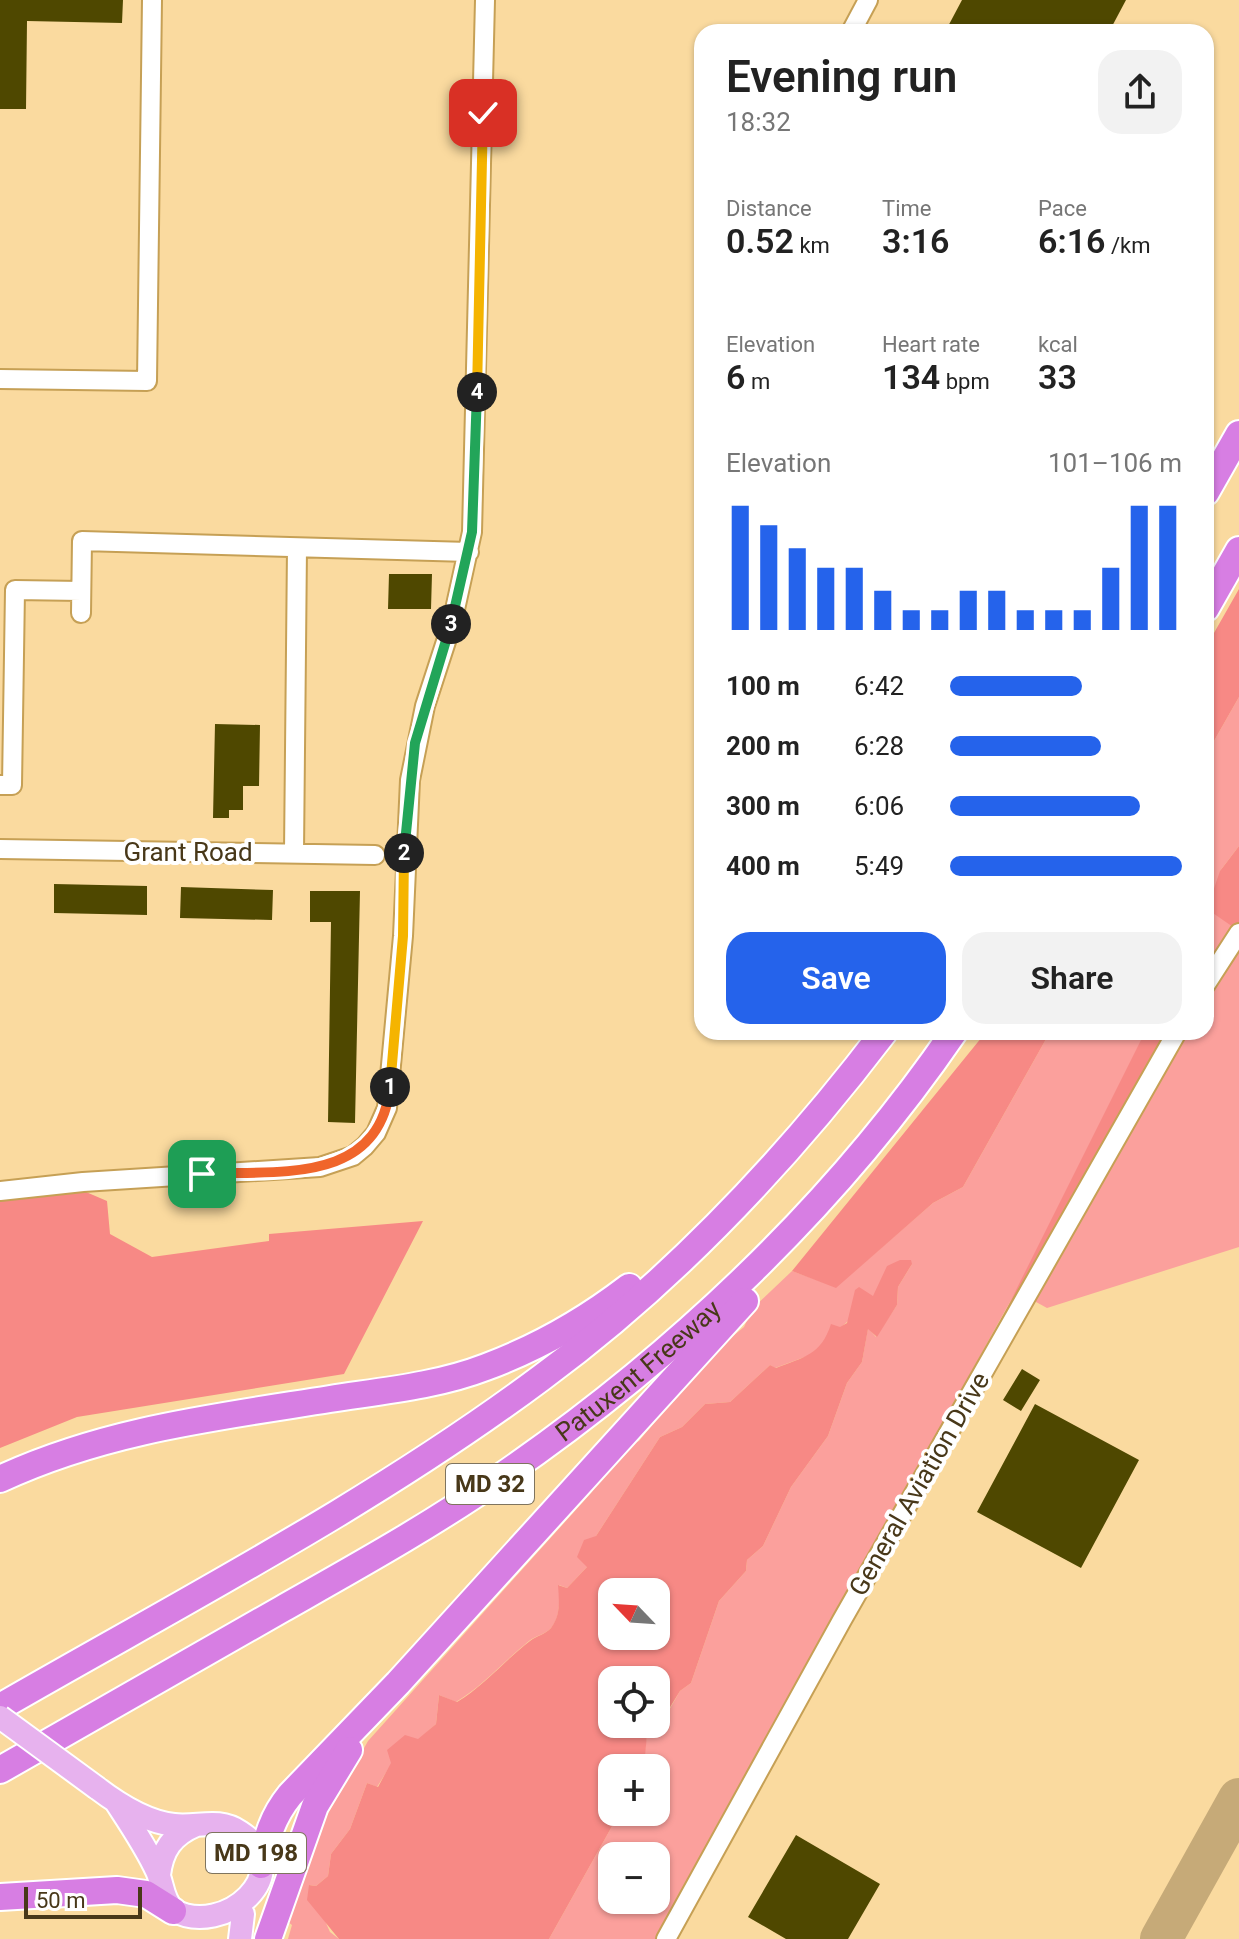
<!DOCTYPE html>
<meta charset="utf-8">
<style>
:root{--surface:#fff;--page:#f2f2f2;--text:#222;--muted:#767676;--accent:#2563eb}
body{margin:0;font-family:Roboto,sans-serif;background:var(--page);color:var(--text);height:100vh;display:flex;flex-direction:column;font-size:30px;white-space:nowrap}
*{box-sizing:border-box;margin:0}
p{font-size:26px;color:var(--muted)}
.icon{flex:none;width:44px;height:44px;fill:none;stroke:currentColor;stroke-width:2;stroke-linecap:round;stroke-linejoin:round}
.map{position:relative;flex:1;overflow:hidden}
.panel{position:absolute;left:694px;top:24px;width:520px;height:1016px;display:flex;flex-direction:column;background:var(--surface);border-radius:24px;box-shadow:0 2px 6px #0004}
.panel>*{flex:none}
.needle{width:52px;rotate:295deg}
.tools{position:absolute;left:598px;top:1578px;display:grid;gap:16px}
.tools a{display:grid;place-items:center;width:72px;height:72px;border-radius:16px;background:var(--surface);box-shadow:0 2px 6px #0004;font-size:40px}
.scale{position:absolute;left:24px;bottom:20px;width:118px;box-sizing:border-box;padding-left:8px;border:4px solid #483819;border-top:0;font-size:22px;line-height:28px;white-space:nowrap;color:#483819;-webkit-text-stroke:6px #fff;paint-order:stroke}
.pin{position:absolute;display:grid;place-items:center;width:68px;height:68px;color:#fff;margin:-34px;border-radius:16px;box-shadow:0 4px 12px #0006}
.km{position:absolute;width:40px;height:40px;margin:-20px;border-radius:50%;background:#222;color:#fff;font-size:22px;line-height:40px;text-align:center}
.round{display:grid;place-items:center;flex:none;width:84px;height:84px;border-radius:24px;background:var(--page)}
.overview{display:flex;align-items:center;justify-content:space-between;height:136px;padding:0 32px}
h1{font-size:44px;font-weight:600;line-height:60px}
.figures{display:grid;grid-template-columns:repeat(3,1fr);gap:12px;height:136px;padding:8px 32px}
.figures div{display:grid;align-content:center}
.figures b{font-size:34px;font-weight:600}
.figures small{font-size:22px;font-weight:400}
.figures p{font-size:22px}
.chart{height:224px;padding:16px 32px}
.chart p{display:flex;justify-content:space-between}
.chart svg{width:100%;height:144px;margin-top:8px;stroke:var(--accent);stroke-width:6}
.cta{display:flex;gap:16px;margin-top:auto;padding:16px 32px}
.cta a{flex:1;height:92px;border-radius:24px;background:var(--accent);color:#fff;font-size:32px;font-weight:600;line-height:92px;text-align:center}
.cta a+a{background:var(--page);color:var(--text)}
ul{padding:0 32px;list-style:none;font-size:26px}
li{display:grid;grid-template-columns:128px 96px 1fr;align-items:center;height:60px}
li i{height:20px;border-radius:10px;background:var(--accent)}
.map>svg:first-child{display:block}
</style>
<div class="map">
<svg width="1239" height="1939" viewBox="0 0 1239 1939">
<rect width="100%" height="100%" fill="#fada9f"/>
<path fill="#fba09c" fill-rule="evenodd" d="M1239 697V846L1220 871 1239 854V1247L1047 1308 1016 1291 657 1939H549L620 1812H656V1768H643L648 1724H656V1713L665 1717 680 1691 691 1683 719 1601 746 1571 747 1560 763 1546 791 1487 828 1436 847 1383 862 1362 868 1328 876 1337 897 1305 898 1287 912 1264 810 1355 775 1368 770 1365 730 1402 705 1404 682 1427 660 1437 596 1536 587 1567 567 1588 559 1585C559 1600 561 1616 551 1628 546 1634 535 1636 529 1641 504 1661 483 1686 456 1702L439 1695 436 1724 392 1763 377 1787 367 1783 350 1829 331 1854 328 1876 316 1886 309 1885 330 1932 339 1939H288L292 1925 288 1922 320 1828 368 1741 591 1493 625 1447 639 1441 710 1355 744 1327 753 1308 792 1271 836 1287 933 1203 963 1187 1050 1032H1206V755ZM612 1856H656V1900H612Z"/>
<path fill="#f78985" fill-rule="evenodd" d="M1239 589V697L1206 755V647Z
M1239 846V923L1236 929 1207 909 1220 871Z
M986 1032H1050L963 1187 933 1203 836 1288 792 1271Z
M1145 1032H1175L982 1358Z
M79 1189 107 1201 110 1234 152 1257 269 1241V1234L423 1221 344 1374 77 1417 0 1448V1198Z
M900 1260H911L912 1264 898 1287 897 1305 877 1337 868 1329 862 1362 847 1383 828 1436 791 1487 763 1546 747 1560 746 1571 719 1601 691 1683 680 1691 664 1717 656 1713V1680H612V1724H648L644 1767 612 1768V1812H620L549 1939H339L307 1900 309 1885 316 1886 328 1876 331 1854 350 1829 367 1783 378 1787 391 1763 387 1750 405 1735 418 1739 436 1724 439 1695 457 1702C484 1686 504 1661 530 1641 536 1636 546 1634 551 1628 561 1615 559 1600 558 1585L567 1588 587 1567 577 1557 584 1540 596 1536 660 1437 682 1427 705 1404 730 1402 770 1365 776 1368C804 1357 821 1355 831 1324L840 1327 847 1323 855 1290 859 1287 873 1296 887 1266ZM656 1592V1636H612V1592Z"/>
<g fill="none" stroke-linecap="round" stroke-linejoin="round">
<path stroke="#c6aa78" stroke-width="42" d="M1161 1939 1239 1799"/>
</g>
<path fill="#4f4800" d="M0 0H123L122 23 27 21 26 109H0Z
M962 0H1126L1109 32H945Z
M389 574H432L431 609H388Z
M215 724 260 725 259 786H243V810H229V818H213Z
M54 884 147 886V915L54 913Z
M181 887 273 890 272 920 180 918Z
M310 891H360L355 1123 328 1122 331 922H310Z
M1022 1369 1040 1380 1021 1411 1003 1400Z
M1035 1404 1139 1460 1081 1568 977 1512Z
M796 1835 880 1884 848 1939H786L748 1917Z"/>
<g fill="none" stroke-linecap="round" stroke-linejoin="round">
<g stroke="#c6a055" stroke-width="22">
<path id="minor" d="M851 32 868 0
M0 379 147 381 152 0
M81 613 82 541 469 552
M0 785H12L15 590 81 591
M0 849 375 855
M294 852 297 548
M1206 984 1239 933
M0 1191 83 1182 320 1167 353 1156 365 1146 376 1133 387 1108 403 936 410 780 425 706 452 623 472 532 485 0
M666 1939 842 1620 1177 1032"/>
</g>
<g stroke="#fff" stroke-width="26">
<path id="major" d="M97 1788C118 1804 147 1822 174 1825 197 1828 218 1817 240 1832 300 1871 224 1939 173 1910 162 1899 163 1884 157 1871 146 1847 131 1825 116 1802
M159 1875C162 1850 172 1835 196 1825
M240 1939 243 1914"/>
</g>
<g stroke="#fff" stroke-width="30">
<g id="highway">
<path d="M1206 492 1239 434"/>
<path d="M1206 608 1239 550"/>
<path d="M0 1479C105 1430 217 1417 330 1399 382 1391 437 1386 486 1367 537 1348 586 1320 629 1287"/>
<path d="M0 1707C182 1602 372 1504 541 1378 673 1281 785 1162 884 1032"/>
<path id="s1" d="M0 1770C94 1717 188 1663 282 1609 356 1567 432 1525 502 1476 676 1356 834 1207 954 1032"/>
<path d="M261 1865C267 1837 272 1817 290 1795L398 1683 745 1301"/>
<path d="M0 1897 117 1890 146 1894 173 1911"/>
<path d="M268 1939 315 1806 349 1750"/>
</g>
</g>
<use href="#minor" stroke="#fff" stroke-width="18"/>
<use href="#major" stroke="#e7b2ee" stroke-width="22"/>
<use href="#highway" stroke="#d77ee3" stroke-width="26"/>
<g stroke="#fff" stroke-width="26" stroke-linecap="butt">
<path id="major-bridge" d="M0 1717 97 1788"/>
</g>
<use href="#major-bridge" stroke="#e7b2ee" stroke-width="22"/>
</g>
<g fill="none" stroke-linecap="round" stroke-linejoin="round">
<g stroke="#fff" stroke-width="16">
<path id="split-1" d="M202 1174C276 1170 379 1186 390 1087"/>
</g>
<g stroke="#fff" stroke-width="16">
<path id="split-2" d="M390 1087 403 936 404 853"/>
</g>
<g stroke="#fff" stroke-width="16">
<path id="split-3" d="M404 853 415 743 451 624"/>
</g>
<g stroke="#fff" stroke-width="16">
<path id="split-4" d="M451 624 472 532 477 392"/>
</g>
<g stroke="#fff" stroke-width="16">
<path id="split-5" d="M477 392 483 113"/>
</g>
<use href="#split-1" stroke="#f0652b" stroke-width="10"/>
<use href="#split-2" stroke="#f5b400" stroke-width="10"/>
<use href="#split-3" stroke="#22a559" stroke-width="10"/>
<use href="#split-4" stroke="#22a559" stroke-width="10"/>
<use href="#split-5" stroke="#f5b400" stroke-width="10"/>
</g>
<g text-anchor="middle" stroke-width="8" stroke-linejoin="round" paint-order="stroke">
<g fill="#fff" stroke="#7f745e" stroke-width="2">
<rect x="446" y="1464" width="88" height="40" rx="6"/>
<rect x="206" y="1833" width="100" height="40" rx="6"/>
</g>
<g font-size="24" font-weight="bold" fill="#483819">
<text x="490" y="1492">MD 32</text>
<text x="256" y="1861">MD 198</text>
</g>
<g font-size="26" fill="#483819" stroke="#fff">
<text x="188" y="861">Grant Road</text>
<text dy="9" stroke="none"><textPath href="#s1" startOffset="754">Patuxent Freeway</textPath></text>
<text transform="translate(919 1484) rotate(-60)" y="9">General Aviation Drive</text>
</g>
</g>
</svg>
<div class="tools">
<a><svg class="needle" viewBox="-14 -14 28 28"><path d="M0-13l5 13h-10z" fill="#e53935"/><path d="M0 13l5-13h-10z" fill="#767676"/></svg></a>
<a><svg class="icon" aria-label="locate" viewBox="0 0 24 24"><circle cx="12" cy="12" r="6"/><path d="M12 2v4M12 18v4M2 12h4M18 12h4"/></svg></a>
<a>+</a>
<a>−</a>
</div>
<div class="scale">50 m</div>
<div class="pin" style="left:202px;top:1174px;background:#1e9e55"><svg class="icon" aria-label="arrive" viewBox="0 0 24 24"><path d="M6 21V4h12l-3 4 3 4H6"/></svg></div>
<div class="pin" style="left:483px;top:113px;background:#d93025"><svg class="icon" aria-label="check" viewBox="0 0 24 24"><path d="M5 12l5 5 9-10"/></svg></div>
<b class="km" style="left:390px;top:1087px">1</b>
<b class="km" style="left:404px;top:853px">2</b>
<b class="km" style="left:451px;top:624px">3</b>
<b class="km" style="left:477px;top:392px">4</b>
<section class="panel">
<div class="overview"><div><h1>Evening run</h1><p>18:32</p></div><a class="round"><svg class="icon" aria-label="share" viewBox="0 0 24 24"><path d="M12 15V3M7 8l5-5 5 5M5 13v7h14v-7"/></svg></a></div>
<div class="figures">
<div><p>Distance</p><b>0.52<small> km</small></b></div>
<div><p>Time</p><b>3:16</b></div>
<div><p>Pace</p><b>6:16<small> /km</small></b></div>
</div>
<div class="figures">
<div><p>Elevation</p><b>6<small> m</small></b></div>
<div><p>Heart rate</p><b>134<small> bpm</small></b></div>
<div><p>kcal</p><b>33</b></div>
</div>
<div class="chart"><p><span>Elevation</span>101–106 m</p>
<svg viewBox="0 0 160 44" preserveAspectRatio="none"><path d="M5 44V6M15 44V12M25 44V19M35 44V25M45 44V25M55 44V32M65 44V38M75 44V38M85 44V32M95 44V32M105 44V38M115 44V38M125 44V38M135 44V25M145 44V6M155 44V6"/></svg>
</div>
<ul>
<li><b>100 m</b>6:42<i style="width:57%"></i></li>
<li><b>200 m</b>6:28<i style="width:65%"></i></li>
<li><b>300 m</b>6:06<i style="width:82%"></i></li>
<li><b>400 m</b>5:49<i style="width:100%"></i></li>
</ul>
<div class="cta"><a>Save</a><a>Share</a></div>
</section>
</div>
